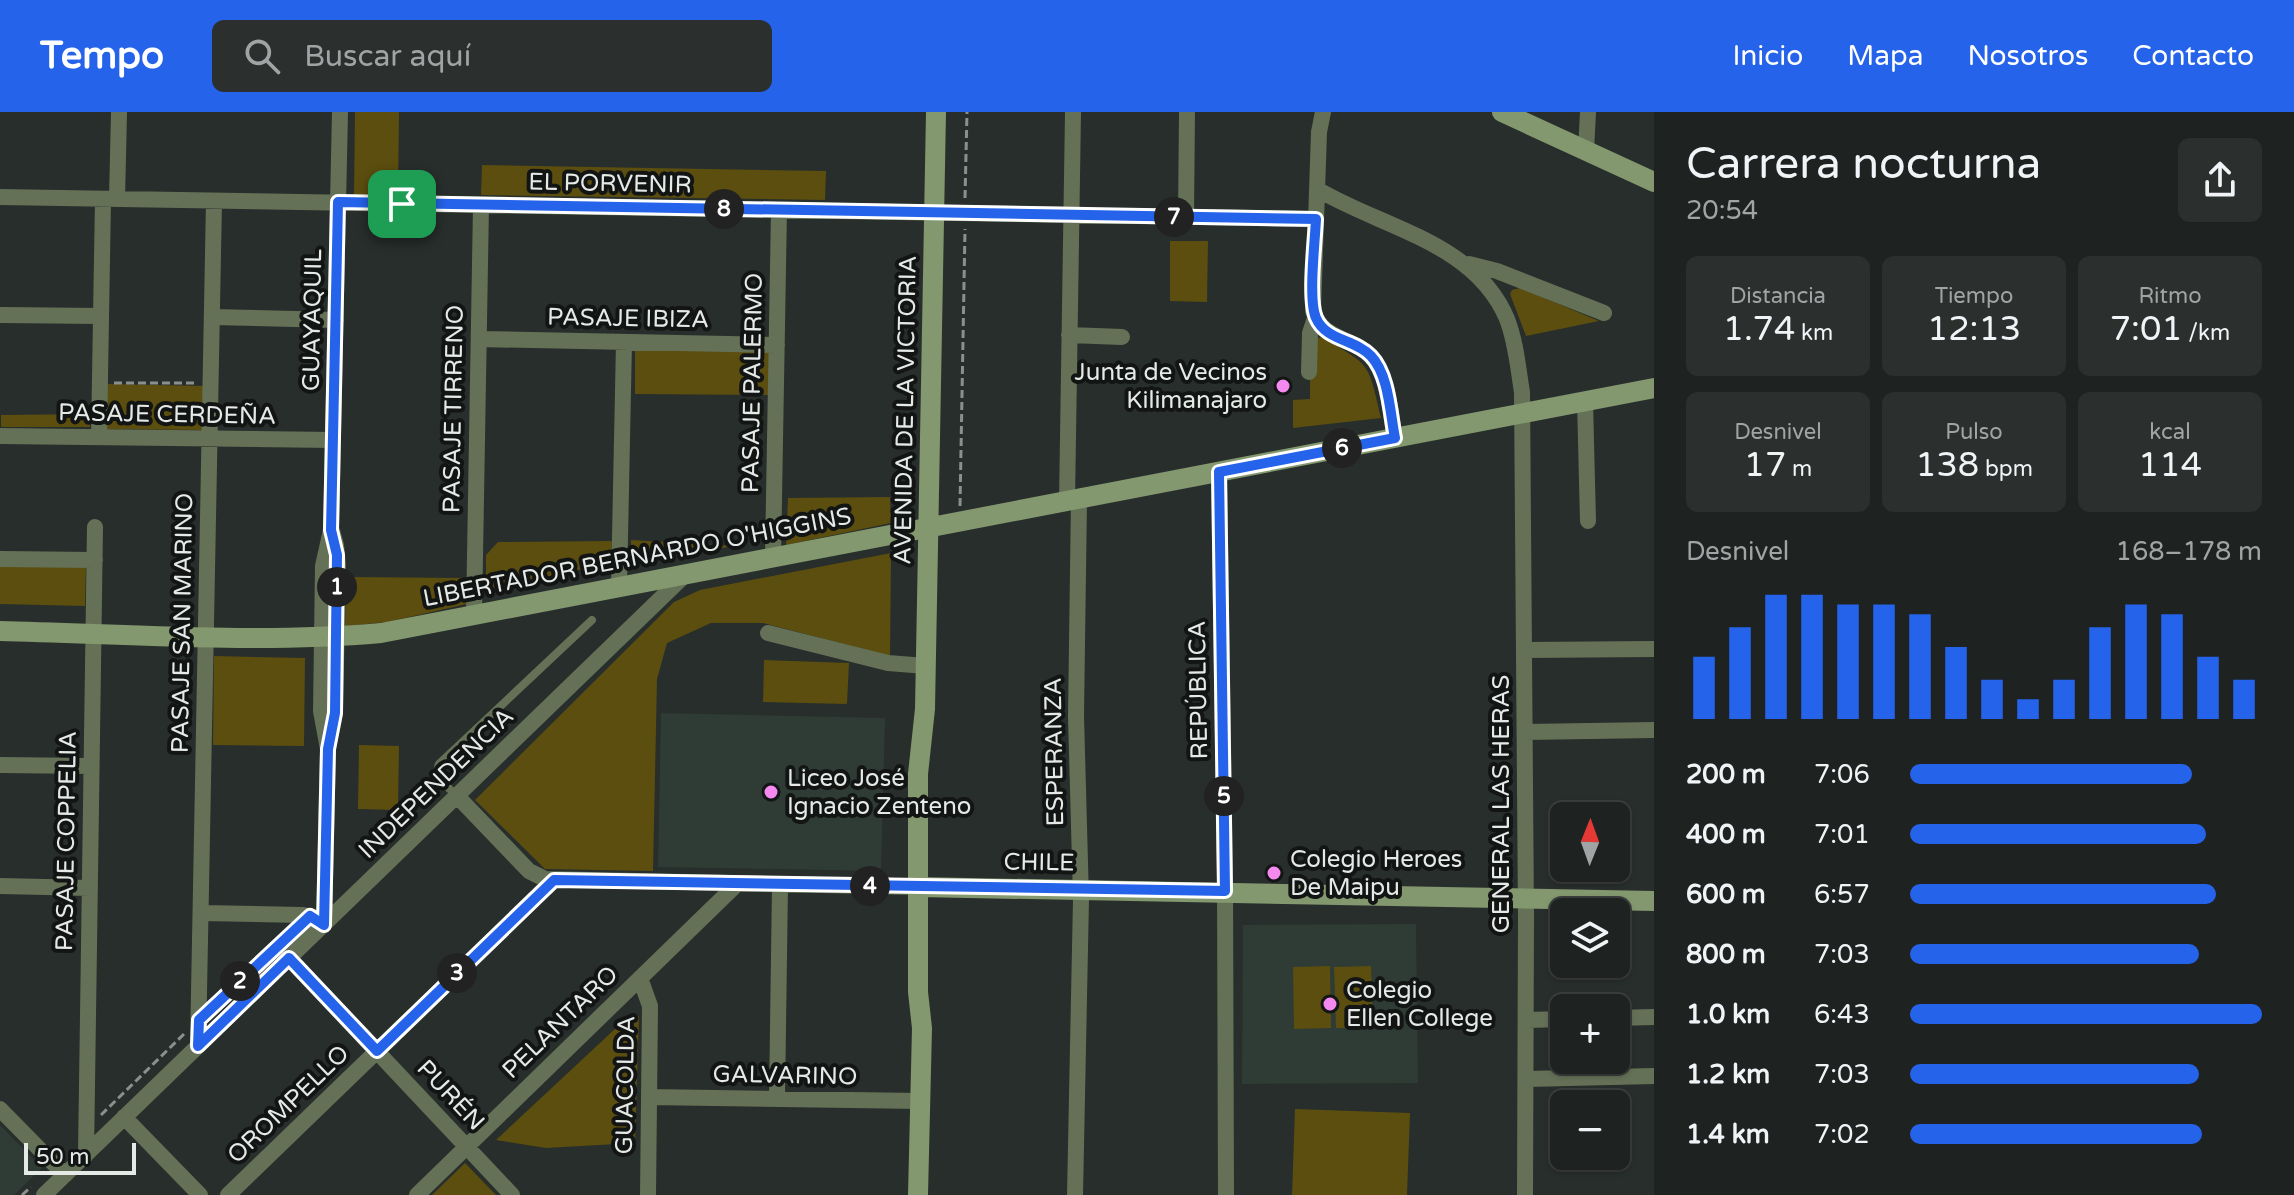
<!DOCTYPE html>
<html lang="es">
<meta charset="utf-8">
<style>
:root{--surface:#1e2220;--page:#2b2f2d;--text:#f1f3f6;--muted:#a1a4a5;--line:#3c3f3e;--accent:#2563eb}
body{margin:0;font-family:"Varela Round",sans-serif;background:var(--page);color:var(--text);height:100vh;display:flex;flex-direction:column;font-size:30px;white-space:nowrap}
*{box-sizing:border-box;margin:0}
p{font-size:26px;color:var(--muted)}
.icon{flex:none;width:44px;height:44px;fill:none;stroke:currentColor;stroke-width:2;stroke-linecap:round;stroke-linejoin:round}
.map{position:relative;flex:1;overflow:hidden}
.side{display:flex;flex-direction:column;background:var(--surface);width:640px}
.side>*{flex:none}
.needle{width:52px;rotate:1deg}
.buttons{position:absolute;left:1550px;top:690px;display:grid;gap:16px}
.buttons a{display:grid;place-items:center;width:80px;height:80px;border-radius:12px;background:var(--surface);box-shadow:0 2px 6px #0004,0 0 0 2px var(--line);font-size:40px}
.scale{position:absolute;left:24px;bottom:20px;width:112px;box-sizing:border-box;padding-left:8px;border:4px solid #e5eae7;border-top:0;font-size:22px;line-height:28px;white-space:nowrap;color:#e5eae7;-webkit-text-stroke:6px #121514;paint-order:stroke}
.pin{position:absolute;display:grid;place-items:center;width:68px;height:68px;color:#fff;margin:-34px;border-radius:16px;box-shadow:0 4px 12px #0006}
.km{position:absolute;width:40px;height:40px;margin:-20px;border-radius:50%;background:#222;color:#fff;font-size:22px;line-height:40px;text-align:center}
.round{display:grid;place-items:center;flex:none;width:84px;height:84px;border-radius:12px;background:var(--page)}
.overview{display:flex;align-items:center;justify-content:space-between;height:136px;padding:0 32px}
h1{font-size:44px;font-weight:600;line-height:60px}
.metrics{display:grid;grid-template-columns:repeat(3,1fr);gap:12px;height:136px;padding:8px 32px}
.metrics div{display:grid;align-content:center;border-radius:12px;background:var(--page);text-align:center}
.metrics b{font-size:34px;font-weight:600}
.metrics small{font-size:22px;font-weight:400}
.metrics p{font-size:22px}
.chart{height:224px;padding:16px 32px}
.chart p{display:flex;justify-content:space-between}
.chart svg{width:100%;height:144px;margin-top:8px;stroke:var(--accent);stroke-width:6}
ul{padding:0 32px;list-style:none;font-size:26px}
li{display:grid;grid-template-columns:128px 96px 1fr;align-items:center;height:60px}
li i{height:20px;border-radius:10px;background:var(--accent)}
header{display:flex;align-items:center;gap:48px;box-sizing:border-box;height:112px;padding:0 40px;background:var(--accent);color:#fff}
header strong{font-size:38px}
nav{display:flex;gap:44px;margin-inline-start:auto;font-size:28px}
.search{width:560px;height:72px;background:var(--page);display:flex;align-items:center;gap:20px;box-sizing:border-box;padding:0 28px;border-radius:12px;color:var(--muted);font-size:30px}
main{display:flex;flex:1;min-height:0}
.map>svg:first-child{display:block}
</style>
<header>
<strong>Tempo</strong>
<div class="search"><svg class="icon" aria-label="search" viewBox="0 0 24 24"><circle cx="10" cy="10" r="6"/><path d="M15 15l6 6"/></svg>Buscar aquí</div>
<nav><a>Inicio</a><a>Mapa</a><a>Nosotros</a><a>Contacto</a></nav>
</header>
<main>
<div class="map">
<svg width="1654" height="1083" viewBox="0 0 1654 1083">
<rect width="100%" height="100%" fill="#282e2b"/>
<path fill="#2f3b35" d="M661 601 885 606 881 759 658 755Z
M1416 812 1418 971 1242 972 1243 813Z
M0 1013 42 1056 14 1083H0Z"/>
<path fill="#5b4e0f" d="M355 0H399L398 84 354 83Z
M482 53 826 59 825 88 481 83Z
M1170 129H1208L1207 190 1170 189Z
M1520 176 1530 180 1599 209 1526 224 1510 182 1512 178Z
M1321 225C1371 254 1368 249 1381 306L1293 316V288L1310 287V229Z
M635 238 772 239V283L635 282Z
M106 272 206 274V318L106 317Z
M90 302V315H1V303Z
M890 385 891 411 786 433 788 386Z
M631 428 734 434 632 451Z
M612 429 611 451 486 478V443L498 430Z
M891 441 890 544 763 511H711L667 531 657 567 653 759 545 757 475 688 674 490 700 478Z
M0 451 86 453 85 494 0 492Z
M346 465 467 466V492L387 510 345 514Z
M214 544 305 546 304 634 213 633Z
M764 548 849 551 847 592 763 590Z
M359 633 399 634 398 698 358 697Z
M1330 854 1331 916 1294 917 1293 855Z
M1371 854 1373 916H1336L1334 855Z
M631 902 639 904 635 1031 546 1036 496 1028Z
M1295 997 1410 1001 1407 1083H1292Z
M465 1051 496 1083H432Z"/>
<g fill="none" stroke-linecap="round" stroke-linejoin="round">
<path stroke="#8b908d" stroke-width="3" stroke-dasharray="8 4" stroke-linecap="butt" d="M965 86 967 0
M114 271H195
M960 394 965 117
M216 892 251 859
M101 1003 184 922
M22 1083 31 1075"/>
<path stroke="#647157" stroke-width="8" d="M457 684C448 675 433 665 439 652L592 508"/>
<path stroke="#647157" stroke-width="16" d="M1323 0 1319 20 1313 199C1323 230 1357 225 1374 248 1389 268 1390 302 1395 326
M1586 39 1588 0
M1317 77C1382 116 1475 130 1507 207 1516 230 1518 256 1522 280L1526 805 1525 1083
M0 85 1316 107
M117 87 119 0
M1186 105 1187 0
M1469 152 1497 159 1604 201
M0 203 101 204
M212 205 336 208
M1069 223 1122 225
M479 227 777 233
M1309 260 1310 221 1315 206
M1585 289 1588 409
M0 324 333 328
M99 325 103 87
M1219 360 1225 768 1226 1083
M1067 390 1073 0
M773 444 779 98
M0 447 95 448
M619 474 624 230
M474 503 481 93
M768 521 888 551 926 554
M1524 538 1654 537
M1525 620 1654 618
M328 637 321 599 323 454 331 418 340 0
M0 653 91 654
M457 684 529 759 545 767 918 775
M0 774 90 776
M201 801 302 803 314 805 324 813
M324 813 328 637 335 601 338 453 336 433 332 419
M289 846 512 1083
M640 866 650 894 648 1083
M1616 906 1654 905
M1527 908 1564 907
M198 934 214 89
M1527 967 1654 964
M649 985 921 989
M777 987 780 772
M0 997 65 1063
M124 1005 200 1083
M86 1043 95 415
M44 1083 686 462
M228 1083 554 768
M417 1083 737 772
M1075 1083 1081 787 1076 604 1079 387"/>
<path stroke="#83986e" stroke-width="20" d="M1502 0 1654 70
M0 519C126 522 255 532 381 521L1654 276
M918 775 1654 789
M918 1083 922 916 918 880V662L925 597 936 0"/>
</g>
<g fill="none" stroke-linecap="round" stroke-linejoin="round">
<g stroke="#fff" stroke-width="16">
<path id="route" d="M338 90 1316 107C1315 130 1308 188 1316 206 1326 229 1355 227 1371 244 1389 263 1390 301 1395 326L1219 360 1225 779 554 768 377 939 289 846 198 934 199 908 310 804 324 813 328 637 335 601 337 443 331 418Z"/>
</g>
<use href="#route" stroke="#2563eb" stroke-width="10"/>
</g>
<g fill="#f489f0" stroke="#121514" stroke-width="3">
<circle cx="1283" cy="274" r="8"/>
<circle cx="771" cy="680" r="8"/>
<circle cx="1274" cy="761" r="8"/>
<circle cx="1330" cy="892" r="8"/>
</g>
<g text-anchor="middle" stroke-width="8" stroke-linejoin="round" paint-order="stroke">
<g font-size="24" fill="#e5eae7" stroke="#121514">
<text transform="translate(610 71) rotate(1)" y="8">EL PORVENIR</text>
<text transform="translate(628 206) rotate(1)" y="8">PASAJE IBIZA</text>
<text transform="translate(312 208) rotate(-89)" y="8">GUAYAQUIL</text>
<text transform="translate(752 271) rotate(-89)" y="8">PASAJE PALERMO</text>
<text transform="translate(453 297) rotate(-89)" y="8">PASAJE TIRRENO</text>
<text transform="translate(905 298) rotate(-89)" y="8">AVENIDA DE LA VICTORIA</text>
<text transform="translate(167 302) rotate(1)" y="8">PASAJE CERDEÑA</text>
<text transform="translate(637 445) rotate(-11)" y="8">LIBERTADOR BERNARDO O'HIGGINS</text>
<text transform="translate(182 511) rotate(-89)" y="8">PASAJE SAN MARINO</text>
<text transform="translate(1198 578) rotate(-91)" y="8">REPÚBLICA</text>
<text transform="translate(1054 640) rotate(-91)" y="8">ESPERANZA</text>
<text transform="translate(436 671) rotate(-44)" y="8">INDEPENDENCIA</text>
<text transform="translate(1501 692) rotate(-90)" y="8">GENERAL LAS HERAS</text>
<text transform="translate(66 729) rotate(-89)" y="8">PASAJE COPPELIA</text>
<text transform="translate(1039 750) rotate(1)" y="8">CHILE</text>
<text transform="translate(560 910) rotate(-44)" y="8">PELANTARO</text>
<text transform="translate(785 963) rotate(1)" y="8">GALVARINO</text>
<text transform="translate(625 973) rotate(-89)" y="8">GUACOLDA</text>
<text transform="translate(451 983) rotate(47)" y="8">PURÉN</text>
<text transform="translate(288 992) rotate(-44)" y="8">OROMPELLO</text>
</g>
<g font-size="24" fill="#e5eae7" stroke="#121514" text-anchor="start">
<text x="1267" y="268" text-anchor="end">Junta de Vecinos<tspan x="1267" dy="28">Kilimanajaro</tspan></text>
<text x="787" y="674">Liceo José<tspan x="787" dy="28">Ignacio Zenteno</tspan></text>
<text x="1290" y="755">Colegio Heroes<tspan x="1290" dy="28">De Maipu</tspan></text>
<text x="1346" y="886">Colegio<tspan x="1346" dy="28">Ellen College</tspan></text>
</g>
</g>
</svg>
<div class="buttons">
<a><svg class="needle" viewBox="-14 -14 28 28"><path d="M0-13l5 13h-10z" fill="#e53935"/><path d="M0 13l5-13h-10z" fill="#a1a4a5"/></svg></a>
<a><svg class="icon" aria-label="layers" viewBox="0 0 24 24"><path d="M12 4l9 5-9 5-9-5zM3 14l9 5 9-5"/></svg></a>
<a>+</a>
<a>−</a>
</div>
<div class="scale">50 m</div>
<div class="pin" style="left:402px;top:92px;background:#1e9e55"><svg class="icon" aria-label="arrive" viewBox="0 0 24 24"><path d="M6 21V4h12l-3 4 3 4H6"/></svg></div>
<b class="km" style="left:337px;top:475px">1</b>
<b class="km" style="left:240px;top:869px">2</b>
<b class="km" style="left:457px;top:861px">3</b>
<b class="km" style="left:870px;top:774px">4</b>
<b class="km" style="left:1224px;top:684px">5</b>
<b class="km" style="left:1342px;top:336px">6</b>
<b class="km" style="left:1174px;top:105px">7</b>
<b class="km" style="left:724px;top:97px">8</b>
</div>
<section class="side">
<div class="overview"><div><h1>Carrera nocturna</h1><p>20:54</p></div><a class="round"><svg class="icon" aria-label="share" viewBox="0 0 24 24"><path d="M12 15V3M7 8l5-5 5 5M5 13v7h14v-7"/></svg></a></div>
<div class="metrics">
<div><p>Distancia</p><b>1.74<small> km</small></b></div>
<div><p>Tiempo</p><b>12:13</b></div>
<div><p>Ritmo</p><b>7:01<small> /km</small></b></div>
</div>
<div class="metrics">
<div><p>Desnivel</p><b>17<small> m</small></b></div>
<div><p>Pulso</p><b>138<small> bpm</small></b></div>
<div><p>kcal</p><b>114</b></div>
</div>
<div class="chart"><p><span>Desnivel</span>168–178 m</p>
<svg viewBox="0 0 160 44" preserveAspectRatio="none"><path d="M5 44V25M15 44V16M25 44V6M35 44V6M45 44V9M55 44V9M65 44V12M75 44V22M85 44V32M95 44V38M105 44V32M115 44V16M125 44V9M135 44V12M145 44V25M155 44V32"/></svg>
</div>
<ul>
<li><b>200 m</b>7:06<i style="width:80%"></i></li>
<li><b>400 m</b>7:01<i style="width:84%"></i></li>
<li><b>600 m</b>6:57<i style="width:87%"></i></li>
<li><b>800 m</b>7:03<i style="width:82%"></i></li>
<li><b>1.0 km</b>6:43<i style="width:100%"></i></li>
<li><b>1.2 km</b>7:03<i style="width:82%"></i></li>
<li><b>1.4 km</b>7:02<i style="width:83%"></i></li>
</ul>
</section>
</main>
